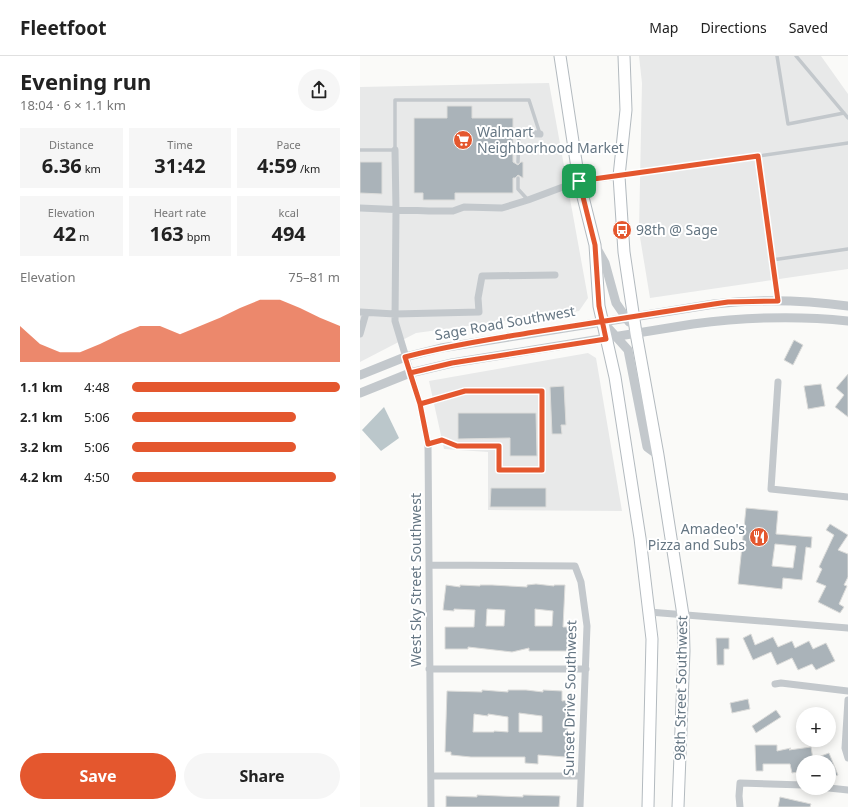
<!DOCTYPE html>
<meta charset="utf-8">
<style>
:root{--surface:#fff;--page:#f6f6f6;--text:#222;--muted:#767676;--line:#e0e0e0;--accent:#e4572e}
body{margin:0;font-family:"Noto Sans",sans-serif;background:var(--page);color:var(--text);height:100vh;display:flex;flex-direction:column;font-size:15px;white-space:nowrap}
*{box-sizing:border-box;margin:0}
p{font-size:13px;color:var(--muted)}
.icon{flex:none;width:22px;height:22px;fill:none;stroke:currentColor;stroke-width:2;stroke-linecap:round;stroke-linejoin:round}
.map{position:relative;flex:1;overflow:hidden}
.details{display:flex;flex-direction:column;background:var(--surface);width:360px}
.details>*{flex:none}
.tools{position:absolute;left:436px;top:651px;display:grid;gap:8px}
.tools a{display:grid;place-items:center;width:40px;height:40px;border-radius:50%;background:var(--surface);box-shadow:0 2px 10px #0003;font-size:20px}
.pin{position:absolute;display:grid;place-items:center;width:34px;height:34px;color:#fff;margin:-17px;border-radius:8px;box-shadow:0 2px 6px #0006}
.round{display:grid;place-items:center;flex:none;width:42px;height:42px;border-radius:21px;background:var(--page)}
.head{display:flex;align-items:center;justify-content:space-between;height:68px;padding:0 20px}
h1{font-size:22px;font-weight:700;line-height:30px}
.metrics{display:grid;grid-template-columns:repeat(3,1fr);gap:6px;height:68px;padding:4px 20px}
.metrics div{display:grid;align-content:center;border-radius:0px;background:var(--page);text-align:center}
.metrics b{font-size:20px;font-weight:700}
.metrics small{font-size:11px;font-weight:400}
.metrics p{font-size:11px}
.chart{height:112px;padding:8px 20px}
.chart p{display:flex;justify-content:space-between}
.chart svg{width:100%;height:72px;margin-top:4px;fill:var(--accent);opacity:.7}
.button{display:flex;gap:8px;margin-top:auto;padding:8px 20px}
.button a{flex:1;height:46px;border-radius:24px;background:var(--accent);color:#fff;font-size:16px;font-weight:700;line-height:46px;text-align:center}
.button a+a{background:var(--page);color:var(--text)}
ul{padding:0 20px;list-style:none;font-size:13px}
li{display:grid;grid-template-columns:64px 48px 1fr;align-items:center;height:30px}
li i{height:10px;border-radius:5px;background:var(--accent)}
header{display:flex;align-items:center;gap:24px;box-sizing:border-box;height:56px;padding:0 20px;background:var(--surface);border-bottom:1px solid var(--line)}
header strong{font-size:19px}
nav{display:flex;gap:22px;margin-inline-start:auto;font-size:14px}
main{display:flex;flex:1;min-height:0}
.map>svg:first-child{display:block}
</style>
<header>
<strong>Fleetfoot</strong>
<nav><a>Map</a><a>Directions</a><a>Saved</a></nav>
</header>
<main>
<section class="details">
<div class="head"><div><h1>Evening run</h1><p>18:04 · 6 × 1.1 km</p></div><a class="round"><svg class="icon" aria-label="share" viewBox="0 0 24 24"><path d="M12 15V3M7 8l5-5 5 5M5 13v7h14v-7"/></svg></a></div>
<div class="metrics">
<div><p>Distance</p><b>6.36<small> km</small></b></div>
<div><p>Time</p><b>31:42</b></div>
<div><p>Pace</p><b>4:59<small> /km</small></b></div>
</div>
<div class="metrics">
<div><p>Elevation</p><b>42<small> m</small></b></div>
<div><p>Heart rate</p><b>163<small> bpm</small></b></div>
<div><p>kcal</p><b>494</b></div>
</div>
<div class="chart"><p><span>Elevation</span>75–81 m</p>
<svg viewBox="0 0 160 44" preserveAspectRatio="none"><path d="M0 44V22L10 33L20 38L30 38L40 33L50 27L60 22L70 22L80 27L90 22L100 17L110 11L120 6L130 6L140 11L150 17L160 22V44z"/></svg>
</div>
<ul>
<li><b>1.1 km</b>4:48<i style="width:100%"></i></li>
<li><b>2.1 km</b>5:06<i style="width:79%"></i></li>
<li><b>3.2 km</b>5:06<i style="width:79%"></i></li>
<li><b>4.2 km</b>4:50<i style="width:98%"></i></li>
</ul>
<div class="button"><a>Save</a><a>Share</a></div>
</section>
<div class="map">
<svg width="488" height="751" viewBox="0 0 488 751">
<rect width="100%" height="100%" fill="#fafaf8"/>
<path fill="#e8e9e9" d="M279 0H461L488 38V213L290 242 279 175 282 27Z
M189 27 228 242 219 255 56 277 0 306V31Z
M228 297 236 302 262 455 128 454V396L84 393 69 325Z"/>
<path fill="#bbc7cb" d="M24 351 39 382 21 395 2 374Z"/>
<path fill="#aab3b9" stroke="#dcdcda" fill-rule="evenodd" d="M87 50H112V62H153V106L158 109 161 106H163V122L158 119 155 122H153V137H95V144H63V137H54V62H87Z
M0 106H22V138L0 137Z
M434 284 443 289 433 309 424 304Z
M488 318V361L475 351 484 339 476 332Z
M461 328 465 350 448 353 444 330Z
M204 330 206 369H201L202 378H192L190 331Z
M98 357H176L177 400H150V382L98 383Z
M131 432H186V451H130Z
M386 452 418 455 416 478 452 481 451 492 446 491 442 524 423 522 422 533 378 528ZM415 488 436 490 433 512 412 510Z
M470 468 488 479 478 494 488 498V521L484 529 487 530 479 548 484 551 480 557 458 546 466 530 456 526 462 513 459 511 474 479 466 474Z
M176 528 194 530V529H205L203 571H212L211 595H169V592L152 596 108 591V593H85V571H114L115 554 94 553V555L83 554 86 529 100 531V529L120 530V529H132L167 531V529ZM127 553 145 554 144 570H126ZM175 553 193 555 192 570H175Z
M391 578 395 589 413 581 418 591 432 585 435 592 449 585 453 593 466 587 475 605 456 614 452 608 438 614 432 602 417 609 411 596 393 604 383 582Z
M356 582H369V593H364V609H357Z
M122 634 148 636V634H166L183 636V634L202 635V645L209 644 210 669H208L206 701 178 699V708L165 707V701H111L91 699V696H85L87 635 122 636ZM159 657 182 660V676H159ZM114 658 128 660V658L148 661V676L134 675V676H113Z
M388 643 390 653 372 657 370 647Z
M416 654 421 661 396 677 392 670Z
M395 689H417V695L431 692 429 694 451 691 453 703 469 697 478 719 469 722V706H443V715L432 717 430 708H403V715H396Z
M117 739 163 741V739L200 740 199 751H86V740L117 741Z
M420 741 451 748 450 751H418Z"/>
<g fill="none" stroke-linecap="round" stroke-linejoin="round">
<g stroke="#b3babf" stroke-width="13">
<path id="secondary" d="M200 0 219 125 235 189 239 250 255 321 280 482 292 583 288 751
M264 0 266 54 259 120 264 196 276 277 298 399 323 559 324 595 318 751"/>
</g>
<path stroke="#c3c8cc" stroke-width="3.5" d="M417 0 428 68 484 57
M436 0 488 62
M0 94H35V44H169L180 78
M158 106 159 77
M261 120 399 100
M158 122V133L168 144
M412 204 488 193
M418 244 399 100 488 87
M60 348 105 335H182V414H139V390H97L82 384 68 388"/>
<path stroke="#c3c8cc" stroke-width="7" d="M159 77 180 78
M35 94 36 154 35 265 60 348 68 388 71 751
M0 152 69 155H93L104 151 142 152 168 144 219 125 259 120
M0 256 35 258 119 256 118 242 122 220 195 219
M0 278 6 257
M418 326 411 433 488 441
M70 509 215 510 221 526 227 570 220 751
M289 556 488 572
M69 613H226
M415 628 421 627 488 635
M488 644 485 692 488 702
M71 720H221
M469 732 488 734
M380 751 379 740 380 727 443 729"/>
<path stroke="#c3c8cc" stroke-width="9" d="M235 189 245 207 256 247 269 266
M242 265 268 294 287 391 298 399
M0 319 45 301 81 292 354 248C398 243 443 244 488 250
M0 337 50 317 92 307 333 268C386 261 434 259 488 265"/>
<use href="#secondary" stroke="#fff" stroke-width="11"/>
</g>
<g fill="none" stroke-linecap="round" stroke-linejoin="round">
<g stroke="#fff" stroke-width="8">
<path id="route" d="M219 125 235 189 239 250 246 283 92 307 50 317 60 348 105 335H182V414H139V390H97L82 384 68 388 60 348 45 301C85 290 127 284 168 277 230 267 292 258 354 248L368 246 418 245 398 100 219 125"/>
</g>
<use href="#route" stroke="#e4572e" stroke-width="5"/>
</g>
<defs>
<g id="supermarket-disc" transform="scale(1)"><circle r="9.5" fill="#e4572e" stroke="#fff"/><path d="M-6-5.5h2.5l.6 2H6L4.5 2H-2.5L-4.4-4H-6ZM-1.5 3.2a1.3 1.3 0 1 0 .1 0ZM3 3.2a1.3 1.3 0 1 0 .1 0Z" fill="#fff"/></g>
<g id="bus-disc" transform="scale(1)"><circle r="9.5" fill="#e4572e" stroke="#fff"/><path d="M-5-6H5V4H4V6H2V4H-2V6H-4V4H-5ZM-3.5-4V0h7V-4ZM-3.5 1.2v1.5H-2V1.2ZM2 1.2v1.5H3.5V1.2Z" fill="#fff"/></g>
<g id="restaurant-disc" transform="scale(1)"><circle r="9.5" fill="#e4572e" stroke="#fff"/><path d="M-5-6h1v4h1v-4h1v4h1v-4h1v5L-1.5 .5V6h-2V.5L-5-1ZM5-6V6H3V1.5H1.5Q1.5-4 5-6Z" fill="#fff"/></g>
</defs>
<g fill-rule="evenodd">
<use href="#supermarket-disc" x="103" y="84"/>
<use href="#bus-disc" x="262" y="174"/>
<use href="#restaurant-disc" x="399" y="481"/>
</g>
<g text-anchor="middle" stroke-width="4" stroke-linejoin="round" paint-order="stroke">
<g font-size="14" fill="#657683" stroke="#fff" text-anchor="start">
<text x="117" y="81">Walmart<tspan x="117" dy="16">Neighborhood Market</tspan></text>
<text x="276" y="179">98th @ Sage</text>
<text x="385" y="478" text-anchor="end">Amadeo's<tspan x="385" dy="16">Pizza and Subs</tspan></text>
</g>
<g font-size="14" fill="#657683" stroke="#fff">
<text transform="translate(145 267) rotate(-10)" y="5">Sage Road Southwest</text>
<text transform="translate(56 524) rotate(-90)" y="5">West Sky Street Southwest</text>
<text transform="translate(321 632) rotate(-89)" y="5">98th Street Southwest</text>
<text transform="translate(210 642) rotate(-89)" y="5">Sunset Drive Southwest</text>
</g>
</g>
</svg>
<div class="tools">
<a>+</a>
<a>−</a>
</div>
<div class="pin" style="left:219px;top:125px;background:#1e9e55"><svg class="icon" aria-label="arrive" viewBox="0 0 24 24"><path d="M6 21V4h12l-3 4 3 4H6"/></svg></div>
</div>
</main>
